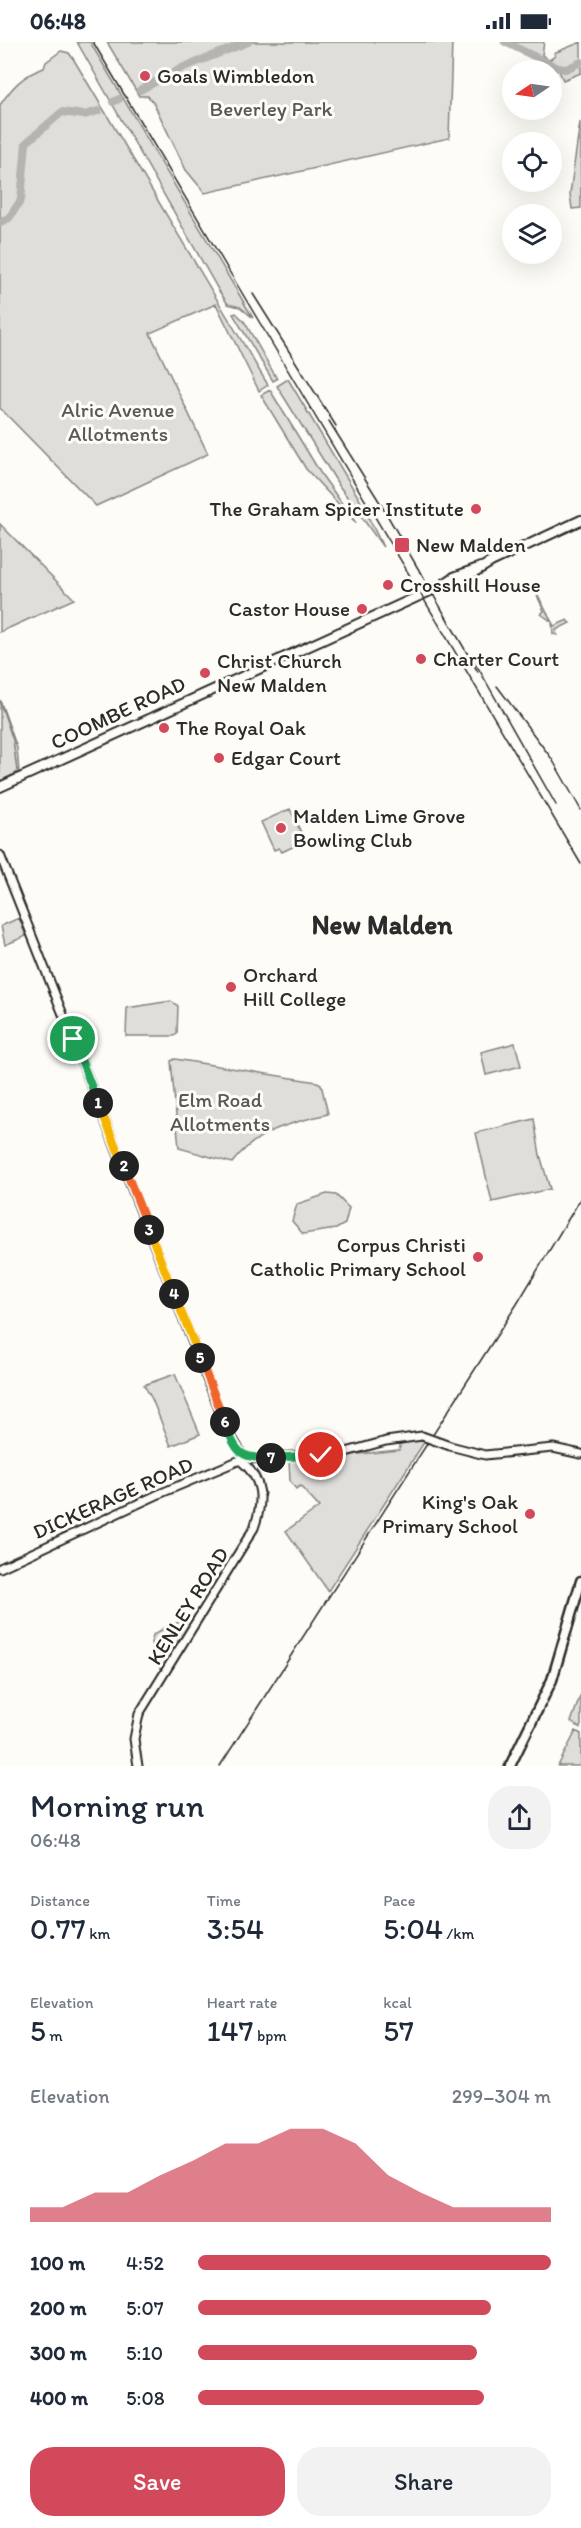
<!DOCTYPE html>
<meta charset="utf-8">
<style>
:root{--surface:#fff;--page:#f2f2f3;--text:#1f2937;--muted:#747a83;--accent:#d1495b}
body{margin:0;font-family:Itim,sans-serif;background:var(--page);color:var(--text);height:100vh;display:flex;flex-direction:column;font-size:22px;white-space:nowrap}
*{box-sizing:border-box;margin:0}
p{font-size:20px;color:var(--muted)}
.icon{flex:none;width:33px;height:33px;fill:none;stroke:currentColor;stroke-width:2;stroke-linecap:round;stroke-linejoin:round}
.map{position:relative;height:1724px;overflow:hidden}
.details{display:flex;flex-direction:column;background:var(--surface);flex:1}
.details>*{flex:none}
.needle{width:39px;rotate:257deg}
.buttons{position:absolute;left:502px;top:18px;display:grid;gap:12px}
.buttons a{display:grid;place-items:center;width:60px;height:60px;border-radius:50%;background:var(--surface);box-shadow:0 6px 24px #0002;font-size:30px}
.pin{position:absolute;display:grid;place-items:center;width:51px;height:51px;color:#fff;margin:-26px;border:3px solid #fff;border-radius:50%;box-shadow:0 2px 6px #0007}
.km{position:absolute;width:30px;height:30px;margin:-15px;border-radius:50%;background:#222;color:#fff;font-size:16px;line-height:30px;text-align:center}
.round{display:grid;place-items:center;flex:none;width:63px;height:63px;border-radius:24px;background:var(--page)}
.summary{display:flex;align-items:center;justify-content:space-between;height:102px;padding:0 30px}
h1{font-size:33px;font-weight:600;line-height:45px}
.figures{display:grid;grid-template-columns:repeat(3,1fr);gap:9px;height:102px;padding:6px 30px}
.figures div{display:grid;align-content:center}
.figures b{font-size:30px;font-weight:600}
.figures small{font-size:16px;font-weight:400}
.figures p{font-size:16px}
.chart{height:168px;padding:12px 30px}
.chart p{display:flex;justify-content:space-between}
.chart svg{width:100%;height:108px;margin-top:6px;fill:var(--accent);opacity:.7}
.action{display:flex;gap:12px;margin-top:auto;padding:12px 30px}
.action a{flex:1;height:69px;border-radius:24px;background:var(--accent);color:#fff;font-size:24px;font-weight:600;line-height:69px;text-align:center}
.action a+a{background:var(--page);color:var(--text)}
ul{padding:0 30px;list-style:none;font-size:20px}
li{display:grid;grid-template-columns:96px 72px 1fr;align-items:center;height:45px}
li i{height:15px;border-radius:8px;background:var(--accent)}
.status{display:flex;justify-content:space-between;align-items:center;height:42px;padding:0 30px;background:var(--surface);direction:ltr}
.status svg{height:16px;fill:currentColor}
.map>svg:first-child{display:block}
</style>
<div class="status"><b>06:48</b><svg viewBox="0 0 49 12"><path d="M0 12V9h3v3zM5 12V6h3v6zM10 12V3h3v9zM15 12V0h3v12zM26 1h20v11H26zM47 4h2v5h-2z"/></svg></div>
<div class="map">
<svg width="581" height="1724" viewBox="0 0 581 1724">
<rect width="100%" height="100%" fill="#fdfcf7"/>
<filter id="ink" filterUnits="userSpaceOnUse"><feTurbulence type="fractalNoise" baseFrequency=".0167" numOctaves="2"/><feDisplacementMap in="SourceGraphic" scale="12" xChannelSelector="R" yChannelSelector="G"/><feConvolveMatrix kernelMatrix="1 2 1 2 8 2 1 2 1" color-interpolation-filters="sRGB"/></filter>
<g filter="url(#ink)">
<path fill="#dfdeda" stroke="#858482" stroke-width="1.5" d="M77 0H90L253 276 240 265 228 262 219 249Z
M107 0H452L449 96 205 151 186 128 154 62 148 54H139Z
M501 0H544L542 13 549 18 555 14 554 11 581 0V31L563 38 559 29Z
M61 9 69 11 74 18 268 343 259 349 216 262 150 291 208 412 96 464 0 366V63C12 45 23 33 44 26L46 20Z
M580 80 581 166 572 167 570 152Z
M236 271 244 279 277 337 273 339 233 272Z
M288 337 360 458 383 505 340 445 277 344Z
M270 348 321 432 356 481 306 427 261 353Z
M0 482 74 557 0 590Z
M532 542 554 584 568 578 567 579 570 581 556 588 557 593 553 592 552 580 541 572 544 569Z
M0 658 17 706 19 730 0 739Z
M290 767 305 799 282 810 279 806 274 808 261 780Z
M19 876 26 894 5 903 1 884Z
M171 959 178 964 177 992 174 994H126L127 966Z
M515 1001 521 1024 486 1033 481 1010Z
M175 1017 317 1040 321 1042 328 1072C290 1081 257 1088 232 1121L179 1106 171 1019Z
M534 1077 540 1113 550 1147 492 1160 476 1091Z
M327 1152 336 1153 349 1166 345 1182 336 1187 303 1192 292 1179 297 1162Z
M175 1332 200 1392 171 1404 152 1357 144 1343Z
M418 1397 425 1399 328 1549 286 1489 319 1465 300 1444 296 1447 290 1439 289 1419 399 1408 401 1401Z
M196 1574 161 1630 151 1601 153 1593 166 1585Z
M581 1652V1683L580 1686 571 1680Z
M576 1689 581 1692V1724H558Z"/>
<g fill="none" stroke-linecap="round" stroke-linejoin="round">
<path stroke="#7e7d7b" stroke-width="1.5" d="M0 660 13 698 17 729"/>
<path stroke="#b5b4b1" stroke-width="8" d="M505 0 558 26 566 27 581 20
M140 48 184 25 248 0
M113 60 119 57
M0 180 9 176 21 158 26 101 62 70 84 73 98 69"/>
<g stroke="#2b2b2b" stroke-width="11">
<path id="tertiary" d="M0 813 226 1385 243 1414
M450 1404 485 1413 553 1406 581 1412
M250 1417 346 1410 386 1399 422 1394
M0 1526 159 1452 240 1418
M138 1724 134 1697 139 1672 254 1486C264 1458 263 1437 241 1419L243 1414"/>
</g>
<g stroke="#2b2b2b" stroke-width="12">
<path id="secondary" d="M441 544 454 535 481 525
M0 745 441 544 456 541 491 520 581 478"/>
</g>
<g stroke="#2b2b2b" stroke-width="13">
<path id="primary" d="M510 1724 552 1638 581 1539"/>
</g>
<use href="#tertiary" stroke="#fdfcf7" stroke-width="7"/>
<use href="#secondary" stroke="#fdfcf7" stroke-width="8"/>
<use href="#primary" stroke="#fdfcf7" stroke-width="8"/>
<path stroke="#2b2b2b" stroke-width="1.5" d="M93 0 581 822
M253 252 336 384
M329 379 379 459 478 630
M476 622 556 763
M497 644 552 717 581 768
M220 1724 517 1262 581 1156"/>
<g stroke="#2b2b2b" stroke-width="11" stroke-linecap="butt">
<path id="tertiary-bridge" d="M422 1394 450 1404"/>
</g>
<use href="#tertiary-bridge" stroke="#fdfcf7" stroke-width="7"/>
</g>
</g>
<g fill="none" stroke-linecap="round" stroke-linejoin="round" filter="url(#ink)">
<g stroke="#fff" stroke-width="12">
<path id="split-1" d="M73 997 98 1061"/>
</g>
<g stroke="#fff" stroke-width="12">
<path id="split-2" d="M98 1061 124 1124"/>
</g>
<g stroke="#fff" stroke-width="12">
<path id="split-3" d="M124 1124 149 1188"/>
</g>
<g stroke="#fff" stroke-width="12">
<path id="split-4" d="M149 1188 174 1252"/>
</g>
<g stroke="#fff" stroke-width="12">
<path id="split-5" d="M174 1252 200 1316"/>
</g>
<g stroke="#fff" stroke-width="12">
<path id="split-6" d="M200 1316 225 1380"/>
</g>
<g stroke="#fff" stroke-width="12">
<path id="split-7" d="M225 1380C236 1411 240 1417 271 1416"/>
</g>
<g stroke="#fff" stroke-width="12">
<path id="split-8" d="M271 1416 321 1413"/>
</g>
<use href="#split-1" stroke="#22a559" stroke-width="8"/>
<use href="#split-2" stroke="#f5b400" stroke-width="8"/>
<use href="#split-3" stroke="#f0652b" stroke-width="8"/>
<use href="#split-4" stroke="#f5b400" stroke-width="8"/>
<use href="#split-5" stroke="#f5b400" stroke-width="8"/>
<use href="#split-6" stroke="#f0652b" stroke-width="8"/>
<use href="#split-7" stroke="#22a559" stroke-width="8"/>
<use href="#split-8" stroke="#22a559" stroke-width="8"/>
</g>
<g fill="#d1495b" stroke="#fdfcf7" stroke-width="2">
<circle cx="145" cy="34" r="6"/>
<circle cx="476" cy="467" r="6"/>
<rect x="394" y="495" width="16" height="16" rx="3"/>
<circle cx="388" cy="543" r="6"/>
<circle cx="362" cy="567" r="6"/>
<circle cx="421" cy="617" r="6"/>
<circle cx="205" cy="631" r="6"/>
<circle cx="164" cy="686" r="6"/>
<circle cx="219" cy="716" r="6"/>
<circle cx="281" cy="786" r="6"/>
<circle cx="231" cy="945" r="6"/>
<circle cx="478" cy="1215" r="6"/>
<circle cx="530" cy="1472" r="6"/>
</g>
<g text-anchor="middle" stroke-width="6" stroke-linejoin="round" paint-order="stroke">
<g font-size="21" fill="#2b2b2b" stroke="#fdfcf7" text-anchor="start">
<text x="157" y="41">Goals Wimbledon</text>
<text x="464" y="474" text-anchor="end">The Graham Spicer Institute</text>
<text x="416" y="510">New Malden</text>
<text x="400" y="550">Crosshill House</text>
<text x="350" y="574" text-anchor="end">Castor House</text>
<text x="433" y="624">Charter Court</text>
<text x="217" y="626">Christ Church<tspan x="217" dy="24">New Malden</tspan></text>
<text x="176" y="693">The Royal Oak</text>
<text x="231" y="723">Edgar Court</text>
<text x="293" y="781">Malden Lime Grove<tspan x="293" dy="24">Bowling Club</tspan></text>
<text x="243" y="940">Orchard<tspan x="243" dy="24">Hill College</tspan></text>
<text x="466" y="1210" text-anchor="end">Corpus Christi<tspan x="466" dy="24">Catholic Primary School</tspan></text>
<text x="518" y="1467" text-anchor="end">King's Oak<tspan x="518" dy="24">Primary School</tspan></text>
</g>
<g font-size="21" fill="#585857" stroke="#fdfcf7">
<text x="271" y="74">Beverley Park</text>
<text x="118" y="375">Alric Avenue<tspan x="118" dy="24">Allotments</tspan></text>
<text x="220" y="1065">Elm Road<tspan x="220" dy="24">Allotments</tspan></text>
</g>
<g font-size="21" fill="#2b2b2b" stroke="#fdfcf7">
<text transform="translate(118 671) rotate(-25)" y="7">COOMBE ROAD</text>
<text transform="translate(113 1456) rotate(-24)" y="7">DICKERAGE ROAD</text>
<text transform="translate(188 1564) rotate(-58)" y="7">KENLEY ROAD</text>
</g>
<g font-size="27" font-weight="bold" fill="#2b2b2b" stroke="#fdfcf7">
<text x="382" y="892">New Malden</text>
</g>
</g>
</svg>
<div class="buttons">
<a><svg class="needle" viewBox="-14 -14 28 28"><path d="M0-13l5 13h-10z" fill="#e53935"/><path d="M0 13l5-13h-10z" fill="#747a83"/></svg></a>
<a><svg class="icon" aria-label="locate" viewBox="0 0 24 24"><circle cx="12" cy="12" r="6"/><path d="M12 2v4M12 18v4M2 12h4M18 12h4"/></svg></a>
<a><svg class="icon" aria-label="layers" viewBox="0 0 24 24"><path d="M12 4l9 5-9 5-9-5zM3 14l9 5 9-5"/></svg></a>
</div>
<div class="pin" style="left:73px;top:997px;background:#1e9e55"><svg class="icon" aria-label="arrive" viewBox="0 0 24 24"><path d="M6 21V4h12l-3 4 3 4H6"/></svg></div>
<div class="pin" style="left:321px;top:1413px;background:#d93025"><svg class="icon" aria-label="check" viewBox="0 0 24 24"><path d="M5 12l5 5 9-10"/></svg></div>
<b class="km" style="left:98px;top:1061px">1</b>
<b class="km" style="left:124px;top:1124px">2</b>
<b class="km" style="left:149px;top:1188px">3</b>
<b class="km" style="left:174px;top:1252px">4</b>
<b class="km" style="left:200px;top:1316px">5</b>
<b class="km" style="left:225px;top:1380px">6</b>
<b class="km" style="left:271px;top:1416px">7</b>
</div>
<section class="details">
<div class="summary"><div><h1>Morning run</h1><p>06:48</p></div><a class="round"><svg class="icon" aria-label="share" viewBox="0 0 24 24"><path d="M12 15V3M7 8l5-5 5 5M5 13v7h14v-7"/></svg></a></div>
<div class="figures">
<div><p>Distance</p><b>0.77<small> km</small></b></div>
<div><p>Time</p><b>3:54</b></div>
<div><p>Pace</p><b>5:04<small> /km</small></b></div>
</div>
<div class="figures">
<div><p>Elevation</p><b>5<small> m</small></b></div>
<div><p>Heart rate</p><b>147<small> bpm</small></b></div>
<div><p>kcal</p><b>57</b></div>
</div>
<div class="chart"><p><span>Elevation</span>299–304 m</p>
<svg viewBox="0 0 160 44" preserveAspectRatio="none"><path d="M0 44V38L10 38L20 32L30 32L40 25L50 19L60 12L70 12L80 6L90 6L100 12L110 25L120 32L130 38L140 38L150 38L160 38V44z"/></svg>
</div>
<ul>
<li><b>100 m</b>4:52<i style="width:100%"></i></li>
<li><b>200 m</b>5:07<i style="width:83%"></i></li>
<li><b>300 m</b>5:10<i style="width:79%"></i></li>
<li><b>400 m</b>5:08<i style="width:81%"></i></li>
</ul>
<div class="action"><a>Save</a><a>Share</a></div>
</section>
